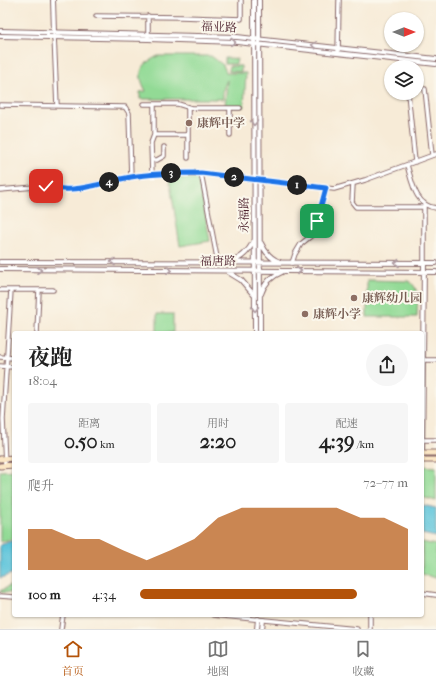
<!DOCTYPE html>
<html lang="zh">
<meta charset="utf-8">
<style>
:root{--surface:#fff;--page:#f6f6f6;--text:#222;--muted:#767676;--line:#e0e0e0;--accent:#b45309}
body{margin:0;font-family:"IM FELL French Canon","Noto Serif SC",serif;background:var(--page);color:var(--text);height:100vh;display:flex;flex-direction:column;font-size:15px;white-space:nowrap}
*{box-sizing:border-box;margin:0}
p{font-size:13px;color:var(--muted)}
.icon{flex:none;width:22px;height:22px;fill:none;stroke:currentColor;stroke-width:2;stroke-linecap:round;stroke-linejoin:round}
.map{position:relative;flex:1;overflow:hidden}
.panel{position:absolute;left:12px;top:331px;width:412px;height:286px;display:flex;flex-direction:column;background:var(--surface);border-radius:4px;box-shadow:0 1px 3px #0004}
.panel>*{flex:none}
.needle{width:26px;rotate:90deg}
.buttons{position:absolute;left:384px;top:12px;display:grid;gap:8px}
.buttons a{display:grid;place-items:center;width:40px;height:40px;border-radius:50%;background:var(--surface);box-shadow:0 1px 3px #0004;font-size:20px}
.pin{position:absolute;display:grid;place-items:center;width:34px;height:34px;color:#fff;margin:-17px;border-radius:8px;box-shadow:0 2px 6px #0006}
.km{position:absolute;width:20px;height:20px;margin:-10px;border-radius:50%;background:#222;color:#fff;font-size:11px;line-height:20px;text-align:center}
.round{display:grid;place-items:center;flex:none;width:42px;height:42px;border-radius:21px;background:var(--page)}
.headline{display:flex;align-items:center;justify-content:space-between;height:68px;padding:0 16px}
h1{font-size:22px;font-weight:700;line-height:30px}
.metrics{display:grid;grid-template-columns:repeat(3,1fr);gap:6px;height:68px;padding:4px 16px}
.metrics div{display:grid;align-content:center;border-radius:4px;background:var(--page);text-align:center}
.metrics b{font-size:20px;font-weight:700}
.metrics small{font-size:11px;font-weight:400}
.metrics p{font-size:11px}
.chart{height:112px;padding:8px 16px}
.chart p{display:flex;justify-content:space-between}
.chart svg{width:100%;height:72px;margin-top:4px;fill:var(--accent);opacity:.7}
ul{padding:0 16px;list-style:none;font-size:13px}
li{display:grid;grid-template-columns:64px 48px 1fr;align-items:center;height:30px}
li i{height:10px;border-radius:5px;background:var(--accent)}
.menu{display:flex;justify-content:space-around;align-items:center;height:56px;border-top:1px solid var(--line);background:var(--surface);font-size:11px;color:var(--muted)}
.menu a{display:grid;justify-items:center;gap:2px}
.menu .active{color:var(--accent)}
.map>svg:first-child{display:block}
</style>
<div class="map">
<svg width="436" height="629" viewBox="0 0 436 629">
<rect width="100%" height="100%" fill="#fbf7ec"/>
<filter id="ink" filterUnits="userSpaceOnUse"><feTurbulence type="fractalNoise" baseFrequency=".025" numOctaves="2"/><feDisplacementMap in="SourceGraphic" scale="8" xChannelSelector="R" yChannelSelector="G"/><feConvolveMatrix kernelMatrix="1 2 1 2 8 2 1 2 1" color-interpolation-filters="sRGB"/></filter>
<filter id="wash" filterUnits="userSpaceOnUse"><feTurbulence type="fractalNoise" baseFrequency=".012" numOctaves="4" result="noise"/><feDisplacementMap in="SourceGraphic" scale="16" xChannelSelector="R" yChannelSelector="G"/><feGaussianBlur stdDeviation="0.9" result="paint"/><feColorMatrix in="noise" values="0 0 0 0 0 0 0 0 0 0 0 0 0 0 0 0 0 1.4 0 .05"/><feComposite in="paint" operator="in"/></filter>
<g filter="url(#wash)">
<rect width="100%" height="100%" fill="#f7ebd7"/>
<path fill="#92da95" stroke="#6e7c60" d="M158 56H211L223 65 227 74V73H246L244 107H225L227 80 222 92H223V99H140V92L146 91C136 73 140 65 158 56Z
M225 58 237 59 236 64H225Z
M229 66H241V72L229 71Z
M169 177 199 179 210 241 180 246Z
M367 280 408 281C421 287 417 304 417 317H367Z
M157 314H173V333H157Z
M422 466 436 467V501L422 497Z
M14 470V538L0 542V471Z
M422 542 436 545V578L422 574Z
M14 584V593L0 592V591Z"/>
<path fill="#5dc4da" stroke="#547282" d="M422 505 436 508V537L422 534Z
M14 540V573L0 578V545Z"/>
</g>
<g filter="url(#ink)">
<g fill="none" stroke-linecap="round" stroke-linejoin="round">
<g stroke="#876667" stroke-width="5.5">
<path id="minor" d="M96 16 181 17 241 19V0
M54 35 57 106
M148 38V16
M338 53 339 0
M425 89 432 155
M408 93 415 162
M144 104H178L191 108H240
M0 105 125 107 129 113 131 177 152 174 201 173 334 189 365 180 436 154
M154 135H188
M230 135V108
M188 158V107
M152 160H157L164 156V147
M407 165C412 181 415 206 436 208
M201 173 218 263
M152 174 151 143 154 135V104
M353 184 352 202 356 207H424
M0 190 46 186 65 189H76L131 177
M292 263 295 254 301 244 311 236 318 226 317 221 326 188
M424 263V203
M0 290H39L37 333
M39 290H53
M0 357 14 358
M423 360H436
M0 366 14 367
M422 440H436
M5 465 3 419 11 290
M422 593 436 595
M0 596 14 597
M213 615 357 629
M370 615V629
M61 629 63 615"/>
</g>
<g stroke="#876667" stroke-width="6">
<path id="tertiary" d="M53 0 54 32
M254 0 255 333
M259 0 260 333
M0 31 237 37 436 59
M0 36 148 39 237 42 436 64
M261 243C265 252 271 259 280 262
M232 261C242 259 249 250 254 241
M0 262 436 263
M0 269 436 272
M228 272 241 280 254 295
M261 294C264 284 272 276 282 272
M422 460 424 263
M257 629 258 619
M262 629 263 620"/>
</g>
<g stroke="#876667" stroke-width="7">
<path id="secondary" d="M422 453H436
M0 459 14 458
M422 460H436
M0 466 14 465"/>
</g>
<use href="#minor" stroke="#fff" stroke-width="3.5"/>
<use href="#tertiary" stroke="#fff" stroke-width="4"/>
<use href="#secondary" stroke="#fbe6c4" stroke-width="5"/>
</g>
<defs><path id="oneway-chevron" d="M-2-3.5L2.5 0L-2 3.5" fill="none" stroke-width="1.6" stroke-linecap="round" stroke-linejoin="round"/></defs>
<g stroke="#ae9aa0">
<use href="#oneway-chevron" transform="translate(233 42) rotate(3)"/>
<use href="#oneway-chevron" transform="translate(314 45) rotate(-173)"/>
<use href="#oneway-chevron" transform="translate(254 123) rotate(90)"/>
<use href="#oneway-chevron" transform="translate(113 262) rotate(-180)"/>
<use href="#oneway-chevron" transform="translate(397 263) rotate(-180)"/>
<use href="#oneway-chevron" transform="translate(39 270)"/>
<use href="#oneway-chevron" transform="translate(169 270)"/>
<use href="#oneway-chevron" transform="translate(299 271)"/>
<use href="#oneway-chevron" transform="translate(255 309) rotate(89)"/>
</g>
</g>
<g fill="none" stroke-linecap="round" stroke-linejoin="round" filter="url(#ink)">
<g stroke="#fff" stroke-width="8">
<path id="route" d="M46 186C52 187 58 189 64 189 82 191 112 180 131 177 154 173 178 173 201 173L326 188 317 221"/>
</g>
<use href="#route" stroke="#1a73e8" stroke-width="5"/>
</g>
<g fill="#8d6e63" stroke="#fbf7ec" stroke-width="1.5">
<circle cx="189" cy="123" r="4"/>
<circle cx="354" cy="298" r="4"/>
<circle cx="305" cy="314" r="4"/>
</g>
<g text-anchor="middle" stroke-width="4" stroke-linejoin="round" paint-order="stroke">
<g font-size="12" fill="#4a1f2b" stroke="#fbf7ec">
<text transform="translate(219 27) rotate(2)" y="4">福业路</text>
<text transform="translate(244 215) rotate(-90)" y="4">永福路</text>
<text x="218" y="265">福唐路</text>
</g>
<g font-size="12" font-weight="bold" fill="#785e54" stroke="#fbf7ec" text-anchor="start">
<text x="197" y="127">康辉中学</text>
<text x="362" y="302">康辉幼儿园</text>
<text x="313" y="318">康辉小学</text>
</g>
</g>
</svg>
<div class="buttons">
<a><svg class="needle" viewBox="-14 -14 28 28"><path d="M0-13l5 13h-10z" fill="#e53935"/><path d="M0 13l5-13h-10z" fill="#767676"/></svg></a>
<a><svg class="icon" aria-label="layers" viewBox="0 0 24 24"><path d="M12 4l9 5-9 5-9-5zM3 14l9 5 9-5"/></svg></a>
</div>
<div class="pin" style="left:317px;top:221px;background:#1e9e55"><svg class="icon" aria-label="arrive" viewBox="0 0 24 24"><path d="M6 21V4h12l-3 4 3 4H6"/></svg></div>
<div class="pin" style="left:46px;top:186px;background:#d93025"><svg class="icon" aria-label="check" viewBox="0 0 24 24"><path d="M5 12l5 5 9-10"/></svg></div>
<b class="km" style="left:297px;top:185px">1</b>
<b class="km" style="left:234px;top:177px">2</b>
<b class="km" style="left:171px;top:173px">3</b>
<b class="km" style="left:109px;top:182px">4</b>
<section class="panel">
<div class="headline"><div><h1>夜跑</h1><p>18:04</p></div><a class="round"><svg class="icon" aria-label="share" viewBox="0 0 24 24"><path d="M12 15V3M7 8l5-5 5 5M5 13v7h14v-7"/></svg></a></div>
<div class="metrics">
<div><p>距离</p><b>0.50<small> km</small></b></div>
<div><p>用时</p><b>2:20</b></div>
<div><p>配速</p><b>4:39<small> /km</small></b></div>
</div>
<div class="chart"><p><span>爬升</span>72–77 m</p>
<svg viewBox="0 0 160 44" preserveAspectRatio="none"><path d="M0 44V19L10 19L20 25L30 25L40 32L50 38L60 32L70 25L80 12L90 6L100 6L110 6L120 6L130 6L140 12L150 12L160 19V44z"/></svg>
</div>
<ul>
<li><b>100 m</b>4:34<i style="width:81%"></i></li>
</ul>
</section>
</div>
<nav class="menu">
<a class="active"><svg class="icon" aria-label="home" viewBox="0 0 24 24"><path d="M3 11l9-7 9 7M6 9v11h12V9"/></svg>首页</a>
<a><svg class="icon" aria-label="map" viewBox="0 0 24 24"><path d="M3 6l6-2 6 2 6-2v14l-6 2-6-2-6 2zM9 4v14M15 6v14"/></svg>地图</a>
<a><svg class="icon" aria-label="saved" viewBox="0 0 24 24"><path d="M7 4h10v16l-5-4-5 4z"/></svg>收藏</a>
</nav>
